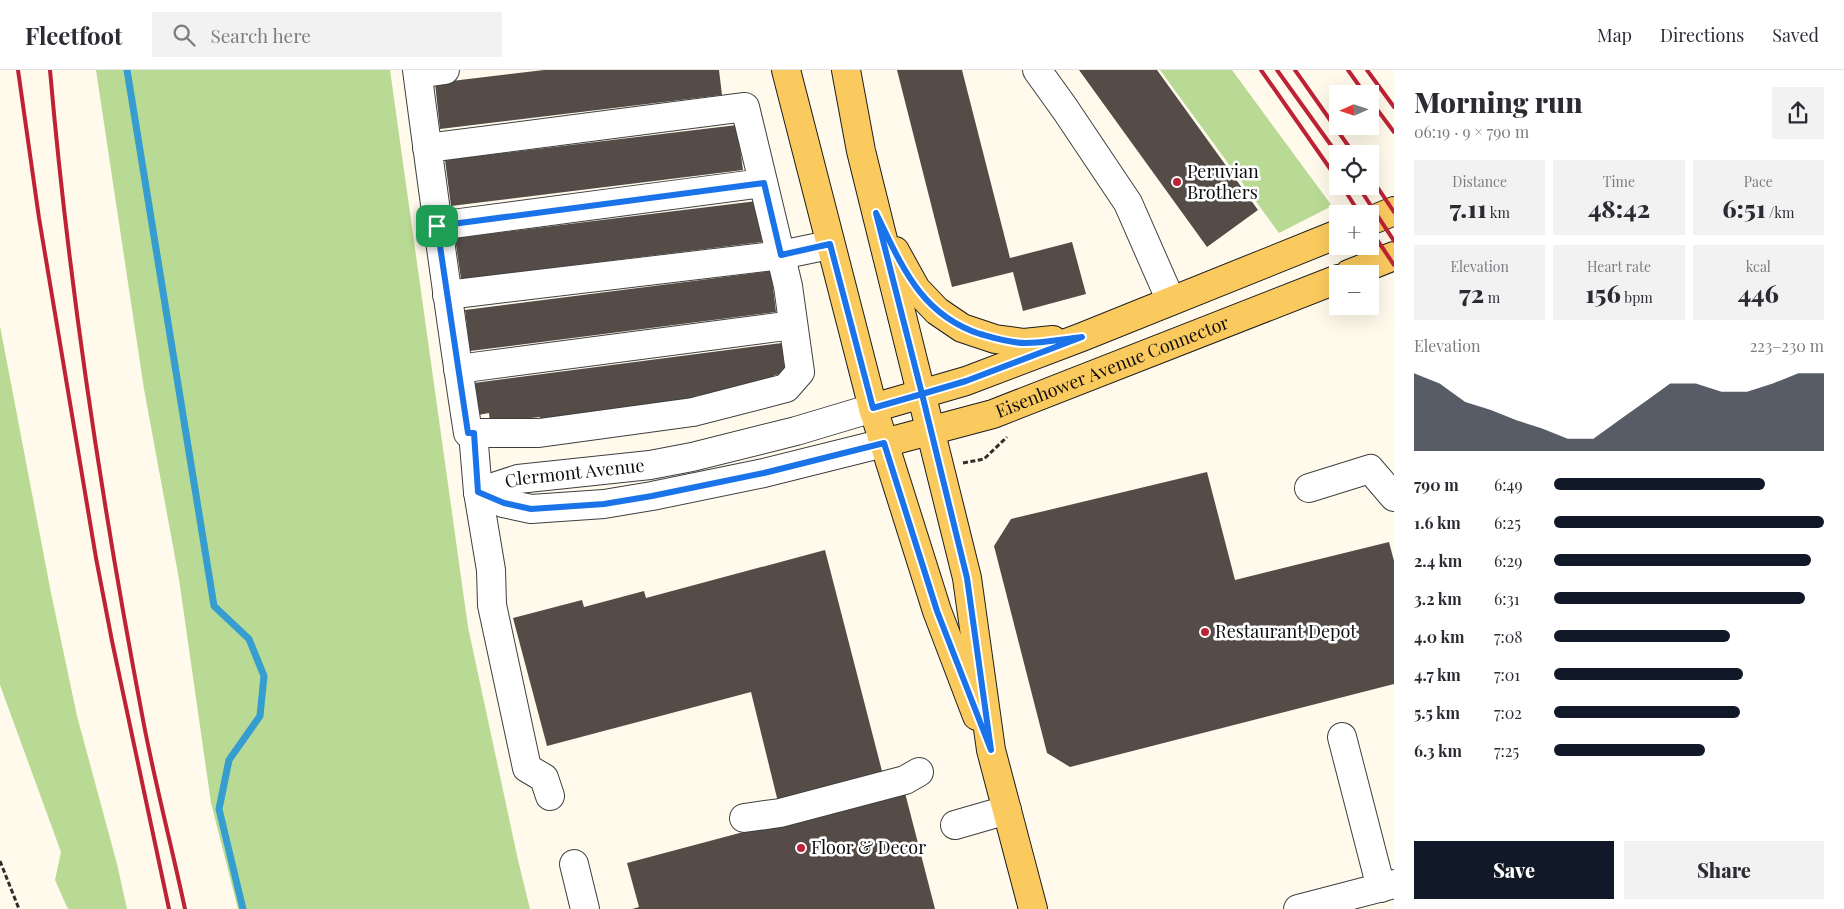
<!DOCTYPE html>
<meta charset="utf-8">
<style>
:root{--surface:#fff;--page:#f2f2f3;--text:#2b2b33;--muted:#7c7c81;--line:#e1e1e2;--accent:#111827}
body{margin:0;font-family:"Playfair Display",serif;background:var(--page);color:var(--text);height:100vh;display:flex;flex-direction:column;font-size:19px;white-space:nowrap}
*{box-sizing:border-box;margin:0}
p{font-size:16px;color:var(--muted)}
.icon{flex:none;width:28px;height:28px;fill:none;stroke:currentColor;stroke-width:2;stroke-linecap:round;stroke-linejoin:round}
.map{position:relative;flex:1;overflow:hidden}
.drawer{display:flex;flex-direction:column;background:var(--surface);width:450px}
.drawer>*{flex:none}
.needle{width:32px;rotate:267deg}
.fabs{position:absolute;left:1329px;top:15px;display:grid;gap:10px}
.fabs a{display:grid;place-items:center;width:50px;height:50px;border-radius:0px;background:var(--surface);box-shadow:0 5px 20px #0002;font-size:25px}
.pin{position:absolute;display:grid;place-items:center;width:42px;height:42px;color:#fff;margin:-21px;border-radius:10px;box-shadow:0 2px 8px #0006}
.round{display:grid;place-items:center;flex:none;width:52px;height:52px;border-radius:0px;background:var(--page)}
.overview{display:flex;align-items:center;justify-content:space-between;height:85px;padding:0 20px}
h1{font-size:28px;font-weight:800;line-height:38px}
.figures{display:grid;grid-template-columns:repeat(3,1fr);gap:8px;height:85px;padding:5px 20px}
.figures div{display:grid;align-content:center;border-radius:0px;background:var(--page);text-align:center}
.figures b{font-size:25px;font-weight:800}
.figures small{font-size:14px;font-weight:400}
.figures p{font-size:14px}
.chart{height:140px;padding:10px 20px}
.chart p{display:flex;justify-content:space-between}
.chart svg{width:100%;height:90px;margin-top:5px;fill:var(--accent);opacity:.7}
.primary-button{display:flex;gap:10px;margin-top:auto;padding:10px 20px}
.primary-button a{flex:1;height:58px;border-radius:0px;background:var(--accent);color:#fff;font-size:20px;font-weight:800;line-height:58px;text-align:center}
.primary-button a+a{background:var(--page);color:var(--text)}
ul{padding:0 20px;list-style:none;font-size:16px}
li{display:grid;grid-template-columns:80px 60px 1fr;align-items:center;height:38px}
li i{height:12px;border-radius:6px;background:var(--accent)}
header{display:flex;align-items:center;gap:30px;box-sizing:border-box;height:70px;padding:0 25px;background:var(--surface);border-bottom:1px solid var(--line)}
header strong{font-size:24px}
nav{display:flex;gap:28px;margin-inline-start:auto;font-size:18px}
.search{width:350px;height:45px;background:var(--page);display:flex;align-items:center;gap:12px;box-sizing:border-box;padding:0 18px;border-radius:0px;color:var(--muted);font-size:19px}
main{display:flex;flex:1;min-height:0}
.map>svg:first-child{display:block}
</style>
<header>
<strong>Fleetfoot</strong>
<div class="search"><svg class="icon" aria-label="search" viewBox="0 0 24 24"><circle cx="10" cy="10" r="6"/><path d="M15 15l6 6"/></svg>Search here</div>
<nav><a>Map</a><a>Directions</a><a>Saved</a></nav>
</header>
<main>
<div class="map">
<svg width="1394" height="839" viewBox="0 0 1394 839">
<rect width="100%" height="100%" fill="#fffaeb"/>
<path fill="#b9da94" d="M96 0H390L468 557 518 790 530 839H238L211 733 179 509 144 319Z
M1160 0H1232L1332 136 1279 163Z
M0 256 51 523 77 646 117 794 127 839H69L67 837 55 810 61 782 0 615Z"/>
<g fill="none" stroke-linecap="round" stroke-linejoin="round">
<path stroke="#359dcf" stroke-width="7" d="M127 0 214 536 249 569 264 606 260 646 229 690 219 739 243 839"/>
</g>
<path fill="#554c48" d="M544 0H719L722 25 440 59 435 13Z
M897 0H962L1010 188 1072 172 1086 224 1023 241 1013 202 952 217Z
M1079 0H1157L1258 140 1207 177Z
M737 55 743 100 451 136 445 90Z
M757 131 762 172 461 209 455 168Z
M771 201 776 242 470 281 465 240Z
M782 273 785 304 774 305 775 310 745 314V319L695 326V331L541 351 540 347 490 353 489 343 478 345 474 313Z
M1207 402 1235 510 1389 472 1394 491V614L1070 697 1047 683 994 476 1011 449Z
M825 480 883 705 778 732 751 622 547 676 513 548 582 530 584 537 644 521 646 528Z
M904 719 935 839H632L639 837 627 793Z"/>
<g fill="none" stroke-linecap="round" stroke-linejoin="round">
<g stroke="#3f3f3f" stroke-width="30">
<g id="minor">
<path d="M417 0C433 121 449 242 468 363H539L693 342 786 318 800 302 788 216 745 37 427 78"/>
<path d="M1037 0 1065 39 1128 133 1171 231"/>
<path d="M418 4 445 0"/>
<path d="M437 156 763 113"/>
<path d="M447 225 781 185 829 175"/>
<path d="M458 299 793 255"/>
<path d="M473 363 478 422 491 500 492 535 527 698 544 708 550 726"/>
<path d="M1309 418 1370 399 1394 427"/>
<path d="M478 422 503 433 531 439 604 434 652 426 764 403 884 373"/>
<path id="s1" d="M478 422 518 409 650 395 692 387 796 361 873 338"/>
<path d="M1342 667 1381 818"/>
<path d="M744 748 780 743 905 710 919 702"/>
<path d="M955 755 1007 740"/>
<path d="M574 794 585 839"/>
<path d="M1298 839 1394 814"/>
</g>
</g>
<g stroke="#1d1d1d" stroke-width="30">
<g id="major">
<path d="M786 0 873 338 937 541 977 646"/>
<path d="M846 0 861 81 967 508 991 680 1033 839"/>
<path d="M1370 151 1394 141"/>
<path d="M895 181 916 219 937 241 962 258 995 269 1024 273 1053 270"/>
<path d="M1349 204 1394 186"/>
<path d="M873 338 966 311 1082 267 1338 164"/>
<path id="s2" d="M884 373 993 344 1338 209"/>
</g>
</g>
<path stroke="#2e2e2e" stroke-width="3" stroke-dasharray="5 2.5" stroke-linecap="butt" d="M963 393 984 389 1007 367
M0 791 19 839"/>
<use href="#minor" stroke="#fff" stroke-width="28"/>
<use href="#major" stroke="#fbca5f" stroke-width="28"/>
<path stroke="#be2235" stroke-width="4" d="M18 0 39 148 96 488 112 571 169 839
M50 0C69 218 103 440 144 655 156 717 172 778 185 839
M1261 0 1338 110
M1277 0 1338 85
M1295 0 1354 84
M1348 0 1365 24
M1367 0 1394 37
M1370 30 1394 62
M1370 106 1394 142
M1342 116 1360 144
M1358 116 1394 171
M1370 159 1394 195"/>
</g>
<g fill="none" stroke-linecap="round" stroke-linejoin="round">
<g stroke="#fff" stroke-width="10">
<path id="route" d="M437 156 468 363H474L478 422 504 433 531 439 604 434 652 426 764 403 884 373 937 541 991 680 967 508 922 324 966 311 1082 267C1063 269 1043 273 1025 273 1009 273 994 268 980 264 920 244 902 196 876 143L922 324 873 338 830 174 781 185 764 113 437 156"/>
</g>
<use href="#route" stroke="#1a73e8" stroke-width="6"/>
</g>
<g fill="#be2235" stroke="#fff" stroke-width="2">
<circle cx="1177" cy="112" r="5"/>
<circle cx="1205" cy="562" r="5"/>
<circle cx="801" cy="778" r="5"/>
</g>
<g text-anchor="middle" stroke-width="5" stroke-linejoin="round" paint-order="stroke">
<g font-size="18" fill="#0c0c0c" stroke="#fff" text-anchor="start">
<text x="1187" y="108">Peruvian<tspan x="1187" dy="21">Brothers</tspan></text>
<text x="1215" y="568">Restaurant Depot</text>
<text x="811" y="784">Floor &amp; Decor</text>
</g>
<g font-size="18" fill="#0c0c0c" stroke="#fff">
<text dy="6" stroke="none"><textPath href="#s2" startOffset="241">Eisenhower Avenue Connector</textPath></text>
<text dy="6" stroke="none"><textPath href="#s1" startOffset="99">Clermont Avenue</textPath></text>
</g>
</g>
</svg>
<div class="fabs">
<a><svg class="needle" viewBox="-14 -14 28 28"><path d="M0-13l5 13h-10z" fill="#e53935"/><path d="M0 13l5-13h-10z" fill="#7c7c81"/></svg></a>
<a><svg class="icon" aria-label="locate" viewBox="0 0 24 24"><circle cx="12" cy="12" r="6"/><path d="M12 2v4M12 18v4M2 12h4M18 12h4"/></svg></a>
<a>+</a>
<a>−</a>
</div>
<div class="pin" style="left:437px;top:156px;background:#1e9e55"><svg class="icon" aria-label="arrive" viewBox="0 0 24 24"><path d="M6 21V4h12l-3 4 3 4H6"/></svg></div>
</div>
<section class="drawer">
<div class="overview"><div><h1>Morning run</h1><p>06:19 · 9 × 790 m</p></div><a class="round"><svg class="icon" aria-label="share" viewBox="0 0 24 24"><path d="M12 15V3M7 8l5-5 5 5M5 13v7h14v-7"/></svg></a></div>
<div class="figures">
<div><p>Distance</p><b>7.11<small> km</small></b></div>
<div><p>Time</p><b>48:42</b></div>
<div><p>Pace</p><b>6:51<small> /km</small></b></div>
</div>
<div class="figures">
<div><p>Elevation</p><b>72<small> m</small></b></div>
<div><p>Heart rate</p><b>156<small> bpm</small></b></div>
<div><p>kcal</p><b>446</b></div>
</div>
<div class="chart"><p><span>Elevation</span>223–230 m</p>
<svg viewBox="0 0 160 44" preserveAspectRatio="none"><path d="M0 44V6L10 11L20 20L30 24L40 29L50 33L60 38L70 38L80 29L90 20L100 11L110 11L120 15L130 15L140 11L150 6L160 6V44z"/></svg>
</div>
<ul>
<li><b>790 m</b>6:49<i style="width:78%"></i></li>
<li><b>1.6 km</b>6:25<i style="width:100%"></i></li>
<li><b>2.4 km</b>6:29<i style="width:95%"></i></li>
<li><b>3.2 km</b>6:31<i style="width:93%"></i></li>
<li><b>4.0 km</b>7:08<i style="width:65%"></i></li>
<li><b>4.7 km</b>7:01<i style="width:70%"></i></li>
<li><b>5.5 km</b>7:02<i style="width:69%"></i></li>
<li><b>6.3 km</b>7:25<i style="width:56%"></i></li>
</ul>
<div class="primary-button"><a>Save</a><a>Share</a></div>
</section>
</main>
